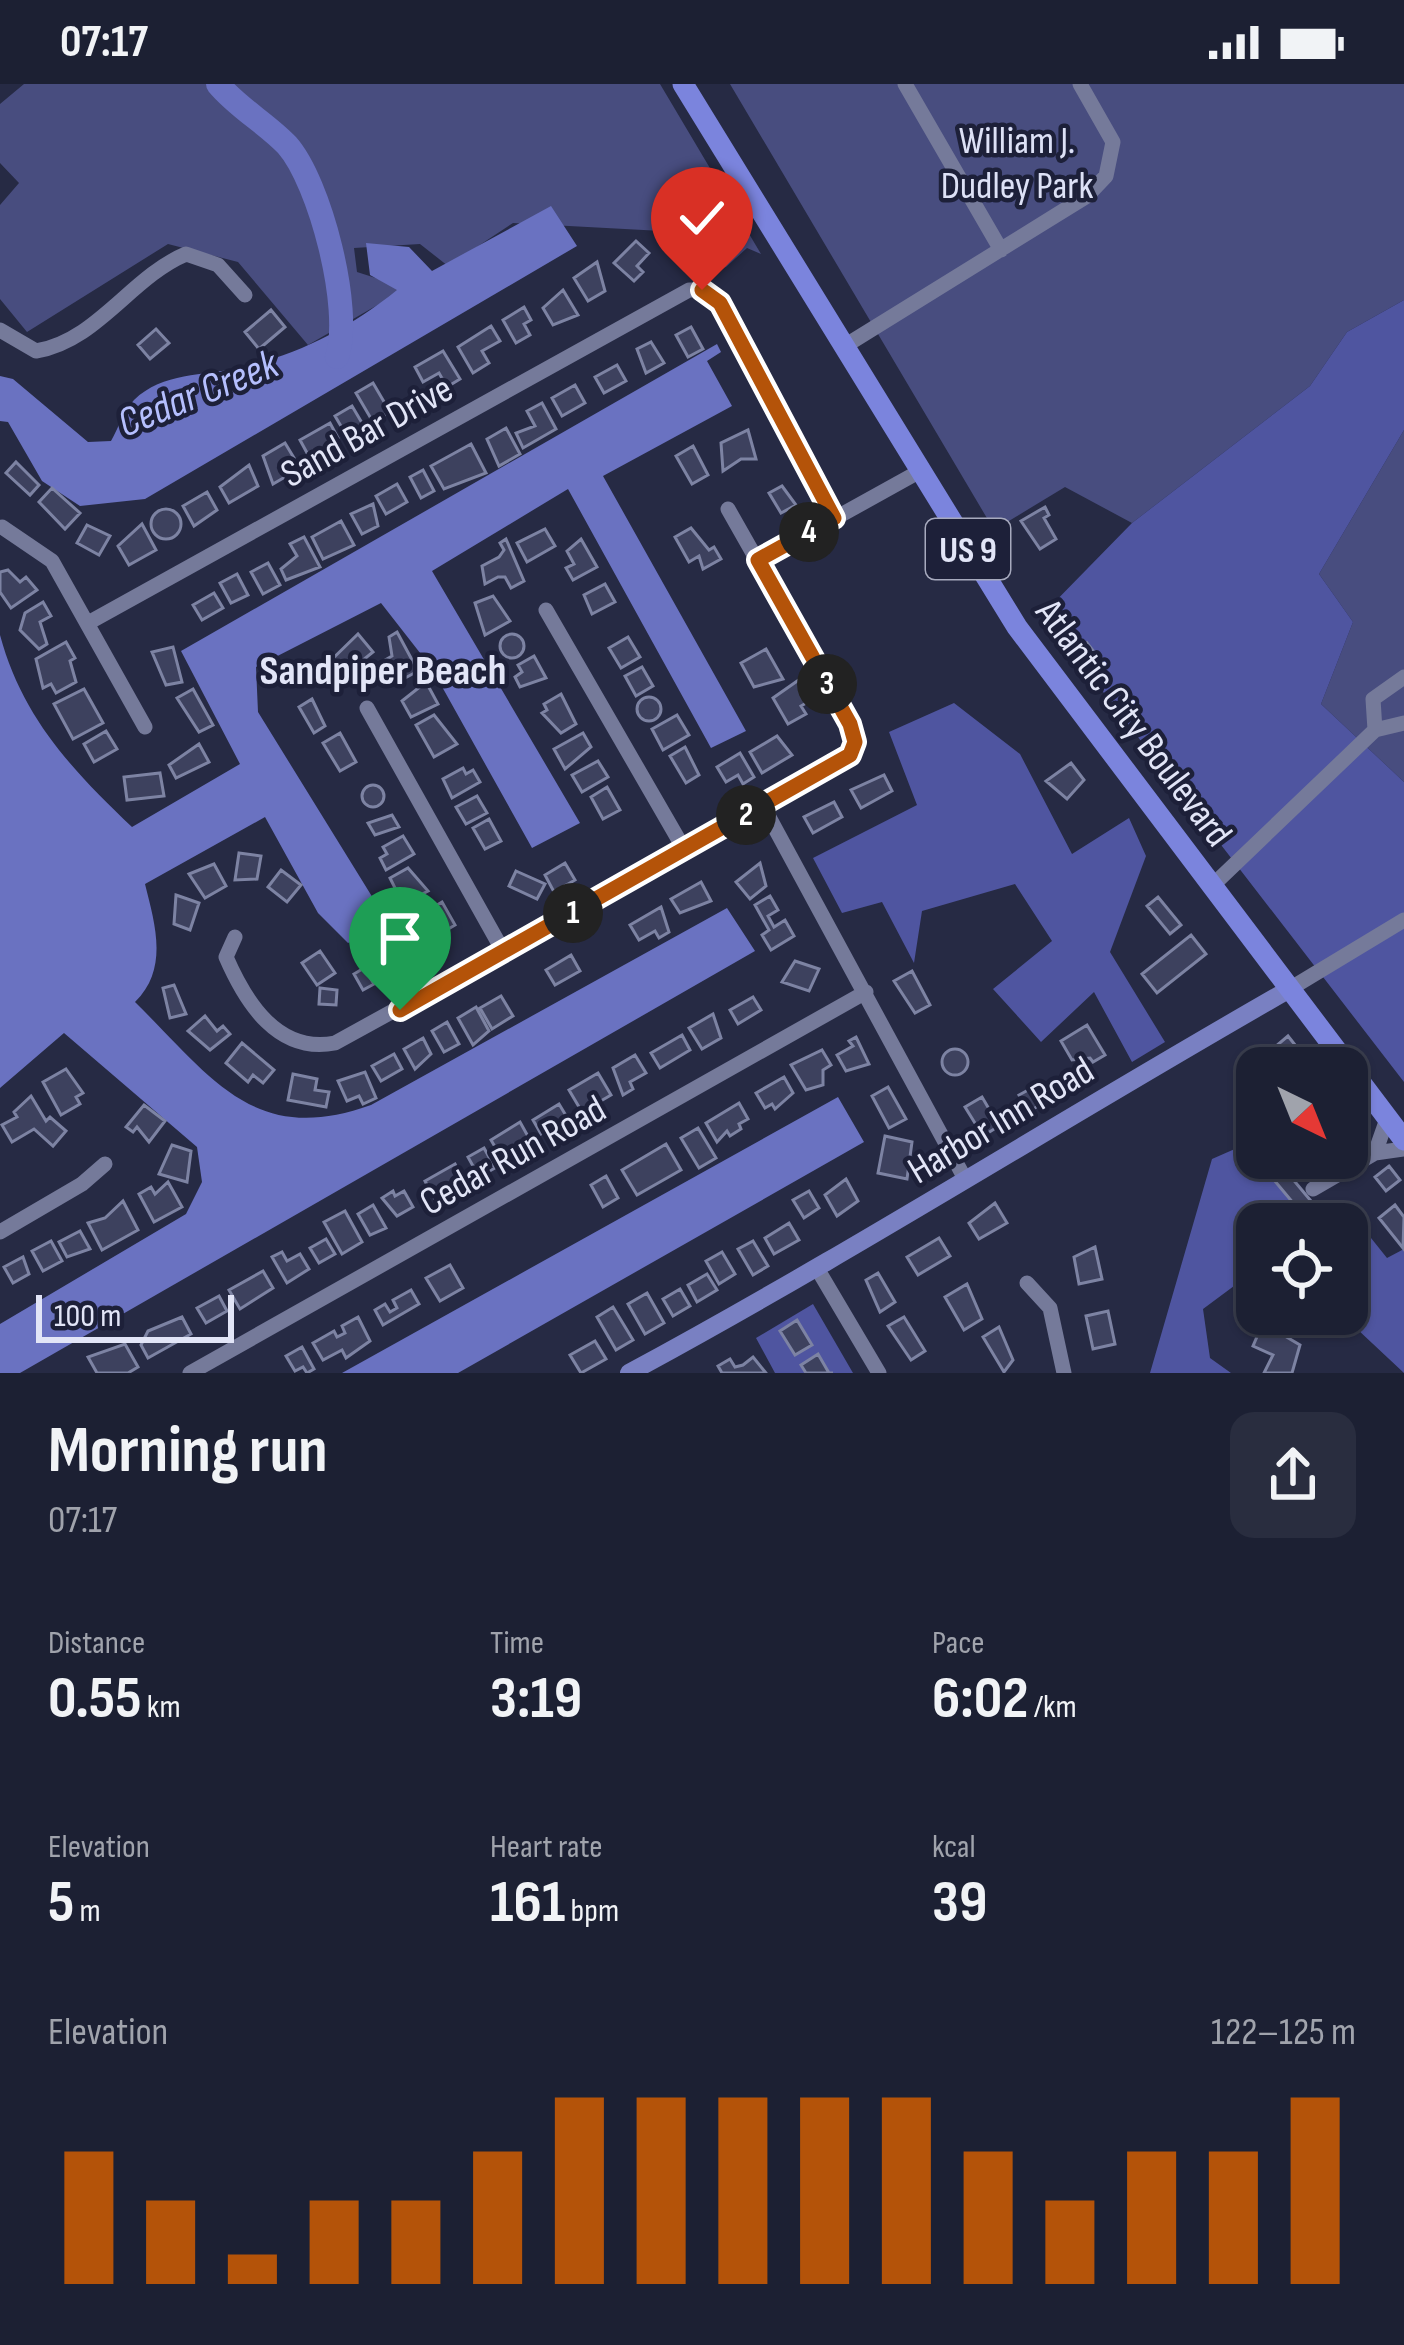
<!DOCTYPE html>
<meta charset="utf-8">
<style>
:root{--surface:#1c2033;--page:#292d3f;--text:#f1f3f6;--muted:#a0a3ac;--line:#3a3e4e;--accent:#b45309}
body{margin:0;font-family:"Sofia Sans Condensed",sans-serif;background:var(--page);color:var(--text);height:100vh;display:flex;flex-direction:column;font-size:45px;white-space:nowrap}
*{box-sizing:border-box;margin:0}
p{font-size:39px;color:var(--muted)}
.icon{flex:none;width:66px;height:66px;fill:none;stroke:currentColor;stroke-width:2;stroke-linecap:round;stroke-linejoin:round}
.map{position:relative;height:1289px;overflow:hidden}
.drawer{display:flex;flex-direction:column;background:var(--surface);flex:1}
.drawer>*{flex:none}
.needle{width:78px;rotate:137deg}
.controls{position:absolute;left:1236px;top:963px;display:grid;gap:24px}
.controls a{display:grid;place-items:center;width:132px;height:132px;border-radius:24px;background:var(--surface);box-shadow:0 3px 9px #0004,0 0 0 3px var(--line);font-size:60px}
.scale{position:absolute;left:36px;bottom:30px;width:198px;box-sizing:border-box;padding-left:12px;border:6px solid #e2e5f7;border-top:0;font-size:33px;line-height:42px;white-space:nowrap;color:#e2e5f7;-webkit-text-stroke:9px #1d2039;paint-order:stroke}
.pin{position:absolute;display:grid;place-items:center;width:102px;height:102px;color:#fff;margin:-123px -51px;border-radius:50% 50% 50% 0;rotate:-45deg;box-shadow:0 0 12px #0007}
.pin .icon{rotate:45deg}
.km{position:absolute;width:60px;height:60px;margin:-30px;border-radius:50%;background:#222;color:#fff;font-size:33px;line-height:60px;text-align:center}
.round{display:grid;place-items:center;flex:none;width:126px;height:126px;border-radius:24px;background:var(--page)}
.head{display:flex;align-items:center;justify-content:space-between;height:204px;padding:0 48px}
h1{font-size:66px;font-weight:700;line-height:90px}
.stats{display:grid;grid-template-columns:repeat(3,1fr);gap:18px;height:204px;padding:12px 48px}
.stats div{display:grid;align-content:center}
.stats b{font-size:60px;font-weight:700}
.stats small{font-size:33px;font-weight:400}
.stats p{font-size:33px}
.chart{height:336px;padding:24px 48px}
.chart p{display:flex;justify-content:space-between}
.chart svg{width:100%;height:216px;margin-top:12px;stroke:var(--accent);stroke-width:6}
.status{display:flex;justify-content:space-between;align-items:center;height:84px;padding:0 60px;background:var(--surface);direction:ltr}
.status svg{height:33px;fill:currentColor}
.map>svg:first-child{display:block}
</style>
<div class="status"><b>07:17</b><svg viewBox="0 0 49 12"><path d="M0 12V9h3v3zM5 12V6h3v6zM10 12V3h3v9zM15 12V0h3v12zM26 1h20v11H26zM47 4h2v5h-2z"/></svg></div>
<div class="map">
<svg width="1404" height="1289" viewBox="0 0 1404 1289">
<rect width="100%" height="100%" fill="#262a44"/>
<path fill="#484d7f" d="M24 0H660L761 170 747 164 726 183 706 189 662 147 513 139 448 182 420 160 354 164 357 188 407 204 308 261 238 178 168 160 27 248 0 215V121L19 99 0 79V20Z
M730 0H1404V216L1347 248 1310 302 1132 439 1065 403 994 446Z
M1404 346V698L1321 620 1353 538 1319 490Z"/>
<path fill="#4f55a0" d="M1404 216V346L1319 490 1353 538 1321 620 1404 698V998L1043 530 1132 439 1310 302 1347 248Z
M954 619 1020 670 1072 770 1129 734 1146 772 1110 868 1165 958 1132 978 1094 908 1041 958 993 905 1052 857 1015 800 922 827 914 879 882 818 842 829 813 774 917 721 889 648Z
M1253 1057 1257 1074H1265L1314 1140H1257V1216L1234 1202 1203 1225 1210 1274 1231 1289H1150L1212 1075Z
M1355 1134 1387 1174 1404 1165V1289L1341 1230H1347V1140H1321Z
M813 1220 853 1289H775L756 1254Z"/>
<path fill="#6a72c1" d="M551 122 577 162 145 415 80 422 42 397 8 338 0 337V292L13 295 88 358 111 357C118 345 124 326 134 316 163 288 203 292 239 284 298 271 350 244 397 206L370 191 366 159 409 163 432 187Z
M717 260 721 268 707 277 732 322 603 392 746 647 711 664 568 405 432 487 580 739 532 764 431 583 381 519 256 583 258 628 389 840 348 859 318 829 265 733 145 800C155 840 169 885 135 918 212 994 254 1063 371 1021L727 824 755 867 20 1289H0V1240L186 1130 202 1098 197 1063 64 949 0 1004V551C22 633 72 686 132 743L240 680 181 567Z
M838 1013 864 1058 458 1289H342Z"/>
<g fill="none" stroke-linecap="round" stroke-linejoin="round">
<path stroke="#6a72c1" stroke-width="24" d="M218 0C238 24 266 39 287 61 320 98 353 226 337 273"/>
</g>
<path fill="#3d415e" stroke="#7d83a3" stroke-width="3" d="M636 157 649 169 637 182 643 188 634 197 614 179Z
M597 178 605 207 588 217 574 194Z
M563 206 578 231 553 241 543 224Z
M524 223 531 236 524 240 530 251 516 259 503 236Z
M271 226 285 243 259 265 245 248Z
M491 242 500 257 482 267 489 279 473 289 458 263Z
M691 243 703 265 688 273 676 251Z
M156 245 169 259 150 275 138 261Z
M651 258 664 279 646 289 637 265Z
M443 267 460 295 447 303 439 289 423 298 415 283Z
M617 281 626 297 604 309 595 293Z
M373 299 390 328 373 338 356 309Z
M575 301 585 319 562 332 552 314Z
M542 319 556 345 523 364 516 349 535 342 527 327Z
M352 322 365 344 348 354 335 332Z
M330 339 338 354 312 378 300 356Z
M506 344 520 370 499 382 487 355Z
M748 346 756 375H741L723 387 721 359Z
M285 359 294 374 280 385 285 393 273 400 263 372Z
M471 360 486 389 444 405 431 382Z
M693 362 708 391 692 400 676 372Z
M16 378 39 401 30 411 6 389Z
M249 381 258 402 229 419 220 403Z
M423 386 434 407 421 414 410 393Z
M397 400 407 418 386 430 376 412Z
M782 402 796 421 781 429 769 409Z
M52 404 80 429 65 445 39 418Z
M207 408 217 426 194 442 183 422Z
M373 420 378 442 362 450 351 430Z
M1045 423 1049 431 1044 434 1056 455 1040 465 1021 437Z
M151 440a15 15 0 1 1 30 0a15 15 0 1 1-30 0Z
M341 437 354 461 323 475 312 453Z
M142 440 156 466 129 481 118 462Z
M87 441 110 452 99 471 77 459Z
M691 444 709 466 714 463 721 475 703 485 699 472 689 478 675 453Z
M545 445 555 462 527 478 517 459Z
M304 453 320 483 286 496 281 485 297 472 290 460Z
M506 455 524 497 511 504 505 493H498L485 500 482 482 499 473 504 466 500 459Z
M581 455 597 483 573 496 566 484 574 480 567 467Z
M268 479 280 501 263 510 251 488Z
M8 486 20 498 26 493 37 506 11 524 0 508V488Z
M237 490 248 511 231 519 220 499Z
M605 500 615 518 592 530 584 511Z
M214 509 223 524 202 536 193 521Z
M493 512 510 537 485 551 475 519Z
M43 518 51 532 40 538 47 560 39 565 20 546 25 529Z
M397 548 418 587 396 599 385 576 392 572 389 553Z
M500 562a12 12 0 1 1 24 0a12 12 0 1 1-24 0Z
M358 550 373 568 353 584 356 587 332 601 320 587Z
M628 553 640 573 621 584 609 564Z
M66 558 75 574 70 577 76 598 56 609 51 600 43 604 36 575Z
M1087 559 1106 583 1094 593 1075 569Z
M173 563 182 598 166 601 152 568Z
M766 565 783 595 754 603 741 579Z
M534 572 546 594 520 603 515 593 522 588 518 581Z
M642 583 653 602 636 612 625 592Z
M803 593 815 614 801 622 806 630 788 640 773 614Z
M426 598 438 620 411 633 402 617Z
M84 605 103 639 73 655 54 620Z
M193 605 213 641 199 648 177 614Z
M561 610 576 640 561 649 542 629 547 626 544 620Z
M637 625a12 12 0 1 1 24 0a12 12 0 1 1-24 0Z
M312 615 325 642 314 649 299 623Z
M434 631 457 660 434 673 416 641Z
M677 631 689 651 663 666 652 645Z
M106 647 117 665 94 678 84 660Z
M340 649 356 678 340 687 323 659Z
M583 649 591 663 565 685 554 665Z
M777 652 792 671 762 689 750 668Z
M199 660 209 678 176 694 169 681Z
M685 663 699 691 686 699 670 672Z
M740 669 754 693 743 700 738 691 726 698 717 683Z
M598 677 608 693 582 708 572 691Z
M1071 679 1084 696 1067 715 1046 697Z
M463 684 466 690 473 686 480 698 452 714 443 695Z
M160 689 164 712 127 716 124 693Z
M884 691 892 707 861 724 851 706Z
M362 712a11 11 0 1 1 22 0a11 11 0 1 1-22 0Z
M607 703 620 726 603 735 591 713Z
M477 712 487 729 466 740 456 723Z
M834 718 842 733 813 749 804 733Z
M392 731 399 743 375 751 368 739Z
M489 735 501 757 485 765 473 744Z
M403 752 414 770 386 786 380 774 387 770 383 763Z
M239 769 261 772 257 795 235 796Z
M565 779 575 796 554 808 545 791Z
M760 779 766 802 750 815 736 798Z
M214 780 226 802 205 814 189 790Z
M408 784 428 807 403 820 390 794Z
M281 786 301 801 287 818 268 803Z
M516 787 545 800 537 815 509 802Z
M701 798 711 817 680 829 671 815Z
M176 811 199 819 190 846 174 840Z
M770 812 778 826 768 832 774 843 785 836 794 852 771 866 762 851 769 846 755 821Z
M1158 813 1181 841 1170 850 1147 822Z
M442 818 455 841 435 853 427 827Z
M661 823 669 848 659 854 655 847 639 856 630 841Z
M1191 851 1206 870 1157 909 1142 890Z
M320 867 335 889 317 901 302 879Z
M388 867 396 882 375 894 367 880Z
M571 871 580 887 555 901 546 886Z
M795 877 819 885 809 907 782 898Z
M364 884 374 900 363 906 354 890Z
M912 887 930 921 915 929 894 897Z
M174 901 186 930 170 934 163 904Z
M320 904 337 906 336 921 319 920Z
M501 912 513 932 492 945 480 924Z
M753 913 761 926 738 940 730 926Z
M476 923 489 947 473 961 458 934Z
M713 930 721 954 702 965 689 944Z
M205 932 217 947 223 942 230 950 210 966 188 947Z
M447 938 459 960 444 968 432 947Z
M1087 941 1105 971 1093 978 1090 974 1072 976 1061 957Z
M682 951 690 966 660 984 651 969Z
M1288 952 1303 971 1292 980 1281 967 1274 973 1269 968Z
M856 953 869 980 846 987 837 971 853 962 849 957Z
M423 954 431 970 415 985 404 965Z
M242 959 274 986 263 999 253 991 248 998 226 979Z
M942 978a13 13 0 1 1 26 0a13 13 0 1 1-26 0Z
M822 966 831 981 823 986V1001L806 1006 791 981Z
M394 970 402 985 381 997 372 982Z
M635 971 646 989 630 998 633 1005 623 1011 613 984Z
M66 985 83 1009 76 1013 80 1020 61 1031 43 998Z
M365 988 376 1014 363 1020 359 1012 347 1017 338 997Z
M598 989 611 1011 582 1028 569 1006Z
M293 990 317 995 315 1006 329 1008 326 1023 288 1016Z
M784 993 793 1009 775 1025 772 1020 765 1024 756 1009Z
M1041 999 1050 1015 1028 1028 1019 1011Z
M888 1003 906 1035 889 1044 872 1012Z
M31 1012 46 1037 50 1033 66 1047 53 1062 34 1045 12 1058 2 1041 17 1033 14 1028Z
M982 1013 999 1042 983 1052 965 1023Z
M739 1019 748 1035 739 1040 741 1045 730 1052 727 1047 717 1058 706 1039Z
M559 1020 568 1035 541 1050 533 1036Z
M1254 1020 1257 1023V1050L1241 1030Z
M144 1021 165 1037 149 1058 137 1043 133 1048 126 1043Z
M520 1038 530 1056 501 1073 491 1056Z
M698 1044 716 1074 699 1084 681 1054Z
M885 1052 912 1058 907 1095 878 1089Z
M666 1060 681 1086 637 1111 622 1086Z
M172 1061 191 1067 187 1098 159 1090Z
M484 1064 495 1084 479 1093 468 1073Z
M455 1080 464 1097 434 1114 425 1097Z
M1389 1082 1400 1096 1386 1107 1375 1093Z
M1286 1087 1321 1129 1309 1138 1274 1096Z
M606 1092 618 1114 603 1123 591 1101Z
M846 1095 858 1117 837 1132 825 1111Z
M168 1098 182 1123 154 1138 139 1110 151 1103 155 1110Z
M393 1107 395 1112 404 1107 413 1123 397 1132 382 1114Z
M809 1107 819 1124 804 1134 793 1116Z
M123 1117 138 1146 102 1166 88 1139 105 1134Z
M995 1119 1007 1139 979 1155 969 1139Z
M373 1121 386 1144 370 1151 358 1130Z
M1395 1121 1404 1133 1403 1164 1379 1134Z
M345 1127 362 1158 342 1170 324 1138Z
M789 1139 799 1156 774 1170 765 1154Z
M80 1147 90 1165 67 1173 59 1158Z
M939 1154 950 1172 918 1191 907 1173Z
M326 1155 335 1170 319 1179 310 1164Z
M51 1157 62 1177 43 1187 32 1167Z
M753 1157 768 1182 753 1191 738 1165Z
M1095 1163 1102 1195 1079 1200 1074 1173Z
M282 1168 287 1177 300 1170 309 1185 287 1199 272 1173Z
M722 1168 735 1190 719 1200 706 1177Z
M23 1173 29 1190 13 1199 4 1183Z
M450 1181 463 1204 440 1217 426 1194Z
M263 1187 273 1204 240 1225 229 1206Z
M878 1189 895 1218 880 1228 866 1196Z
M707 1190 717 1206 697 1218 688 1201Z
M967 1200 982 1235 964 1246 945 1213Z
M680 1205 690 1222 673 1232 663 1215Z
M411 1206 419 1220 383 1241 375 1226 385 1220 390 1228 397 1224 393 1216Z
M647 1209 664 1239 645 1250 628 1220Z
M219 1212 227 1227 206 1239 197 1224Z
M613 1223 633 1256 616 1266 597 1233Z
M1108 1227 1115 1260 1093 1265 1086 1232Z
M182 1233 191 1250 148 1274 141 1261 148 1247Z
M358 1233 370 1257 346 1274 342 1266 323 1276 313 1259 334 1247 337 1253 345 1249 342 1242Z
M904 1233 925 1267 911 1276 888 1242Z
M797 1236 812 1261 795 1271 780 1247Z
M1263 1239 1300 1261 1292 1289H1264L1273 1271 1253 1262Z
M999 1243 1013 1276 1004 1288 983 1253Z
M595 1257 606 1275 581 1289 570 1271Z
M125 1260 138 1283 128 1289H97L88 1273Z
M302 1263 314 1285 307 1289 303 1283 295 1287 286 1272Z
M818 1270 829 1289H833H806L801 1281Z
M753 1273 766 1289H722L718 1282 730 1275 735 1283 743 1281Z"/>
<g fill="none" stroke-linecap="round" stroke-linejoin="round">
<path stroke="#757a9a" stroke-width="15" d="M905 0 1001 166
M0 246 36 267C97 257 131 193 186 170L218 181 245 211
M848 260 1087 112 1106 92 1113 58 1080 0
M2 443 52 477 145 643
M758 477 922 386
M546 526 684 765
M88 539 689 206H702L720 219 834 434
M367 624 503 867
M1375 646 1373 615 1404 593
M763 722 964 1093
M1212 802 1375 646 1404 639
M235 853 226 873C246 919 278 970 335 959L840 681 855 658 850 640 728 425
M1288 906 1404 836
M1347 1027 1368 1010
M1375 1069 1387 1035
M1313 1105 1375 1069 1404 1065
M0 1148 82 1100 105 1080
M818 1186 879 1289
M1027 1199 1050 1224 1064 1289
M190 1289 866 908"/>
<path stroke="#7980c2" stroke-width="18" d="M629 1289C853 1168 1067 1032 1288 906"/>
<path stroke="#7b84dd" stroke-width="21" d="M683 0 1017 543 1404 1056"/>
</g>
<g fill="none" stroke-linecap="round" stroke-linejoin="round">
<g stroke="#fff" stroke-width="24">
<path id="route" d="M400 926 850 671 855 658 850 640 758 476 834 434 720 219 702 206"/>
</g>
<use href="#route" stroke="#b45309" stroke-width="15"/>
</g>
<g text-anchor="middle" stroke-width="9" stroke-linejoin="round" paint-order="stroke">
<rect fill="#1d2039" stroke="#a7aabe" stroke-width="3" x="926" y="435" width="84" height="60" rx="9"/>
<g font-size="36" font-weight="bold" fill="#e2e5f7">
<text x="968" y="478">US 9</text>
</g>
<g font-size="39" fill="#dde1f6" stroke="#1d2039">
<text x="1017" y="69">William J.<tspan x="1017" dy="45">Dudley Park</tspan></text>
</g>
<g font-size="39" fill="#e2e5f7" stroke="#1d2039">
<text transform="translate(366 346) rotate(-29)" y="14">Sand Bar Drive</text>
<text transform="translate(1135 638) rotate(53)" y="14">Atlantic City Boulevard</text>
<text transform="translate(1000 1035) rotate(-31)" y="14">Harbor Inn Road</text>
<text transform="translate(512 1070) rotate(-29)" y="14">Cedar Run Road</text>
</g>
<g font-size="42" font-style="italic" fill="#b5bffe" stroke="#1d2039">
<text transform="translate(197 308) rotate(-22)" y="15">Cedar Creek</text>
</g>
<g font-size="42" font-weight="bold" fill="#e2e5f7" stroke="#1d2039">
<text x="383" y="600">Sandpiper Beach</text>
</g>
</g>
</svg>
<div class="controls">
<a><svg class="needle" viewBox="-14 -14 28 28"><path d="M0-13l5 13h-10z" fill="#e53935"/><path d="M0 13l5-13h-10z" fill="#a0a3ac"/></svg></a>
<a><svg class="icon" aria-label="locate" viewBox="0 0 24 24"><circle cx="12" cy="12" r="6"/><path d="M12 2v4M12 18v4M2 12h4M18 12h4"/></svg></a>
</div>
<div class="scale">100 m</div>
<div class="pin" style="left:400px;top:926px;background:#1e9e55"><svg class="icon" aria-label="arrive" viewBox="0 0 24 24"><path d="M6 21V4h12l-3 4 3 4H6"/></svg></div>
<div class="pin" style="left:702px;top:206px;background:#d93025"><svg class="icon" aria-label="check" viewBox="0 0 24 24"><path d="M5 12l5 5 9-10"/></svg></div>
<b class="km" style="left:573px;top:829px">1</b>
<b class="km" style="left:746px;top:731px">2</b>
<b class="km" style="left:827px;top:600px">3</b>
<b class="km" style="left:809px;top:448px">4</b>
</div>
<section class="drawer">
<div class="head"><div><h1>Morning run</h1><p>07:17</p></div><a class="round"><svg class="icon" aria-label="share" viewBox="0 0 24 24"><path d="M12 15V3M7 8l5-5 5 5M5 13v7h14v-7"/></svg></a></div>
<div class="stats">
<div><p>Distance</p><b>0.55<small> km</small></b></div>
<div><p>Time</p><b>3:19</b></div>
<div><p>Pace</p><b>6:02<small> /km</small></b></div>
</div>
<div class="stats">
<div><p>Elevation</p><b>5<small> m</small></b></div>
<div><p>Heart rate</p><b>161<small> bpm</small></b></div>
<div><p>kcal</p><b>39</b></div>
</div>
<div class="chart"><p><span>Elevation</span>122–125 m</p>
<svg viewBox="0 0 160 44" preserveAspectRatio="none"><path d="M5 44V17M15 44V27M25 44V38M35 44V27M45 44V27M55 44V17M65 44V6M75 44V6M85 44V6M95 44V6M105 44V6M115 44V17M125 44V27M135 44V17M145 44V17M155 44V6"/></svg>
</div>
</section>
